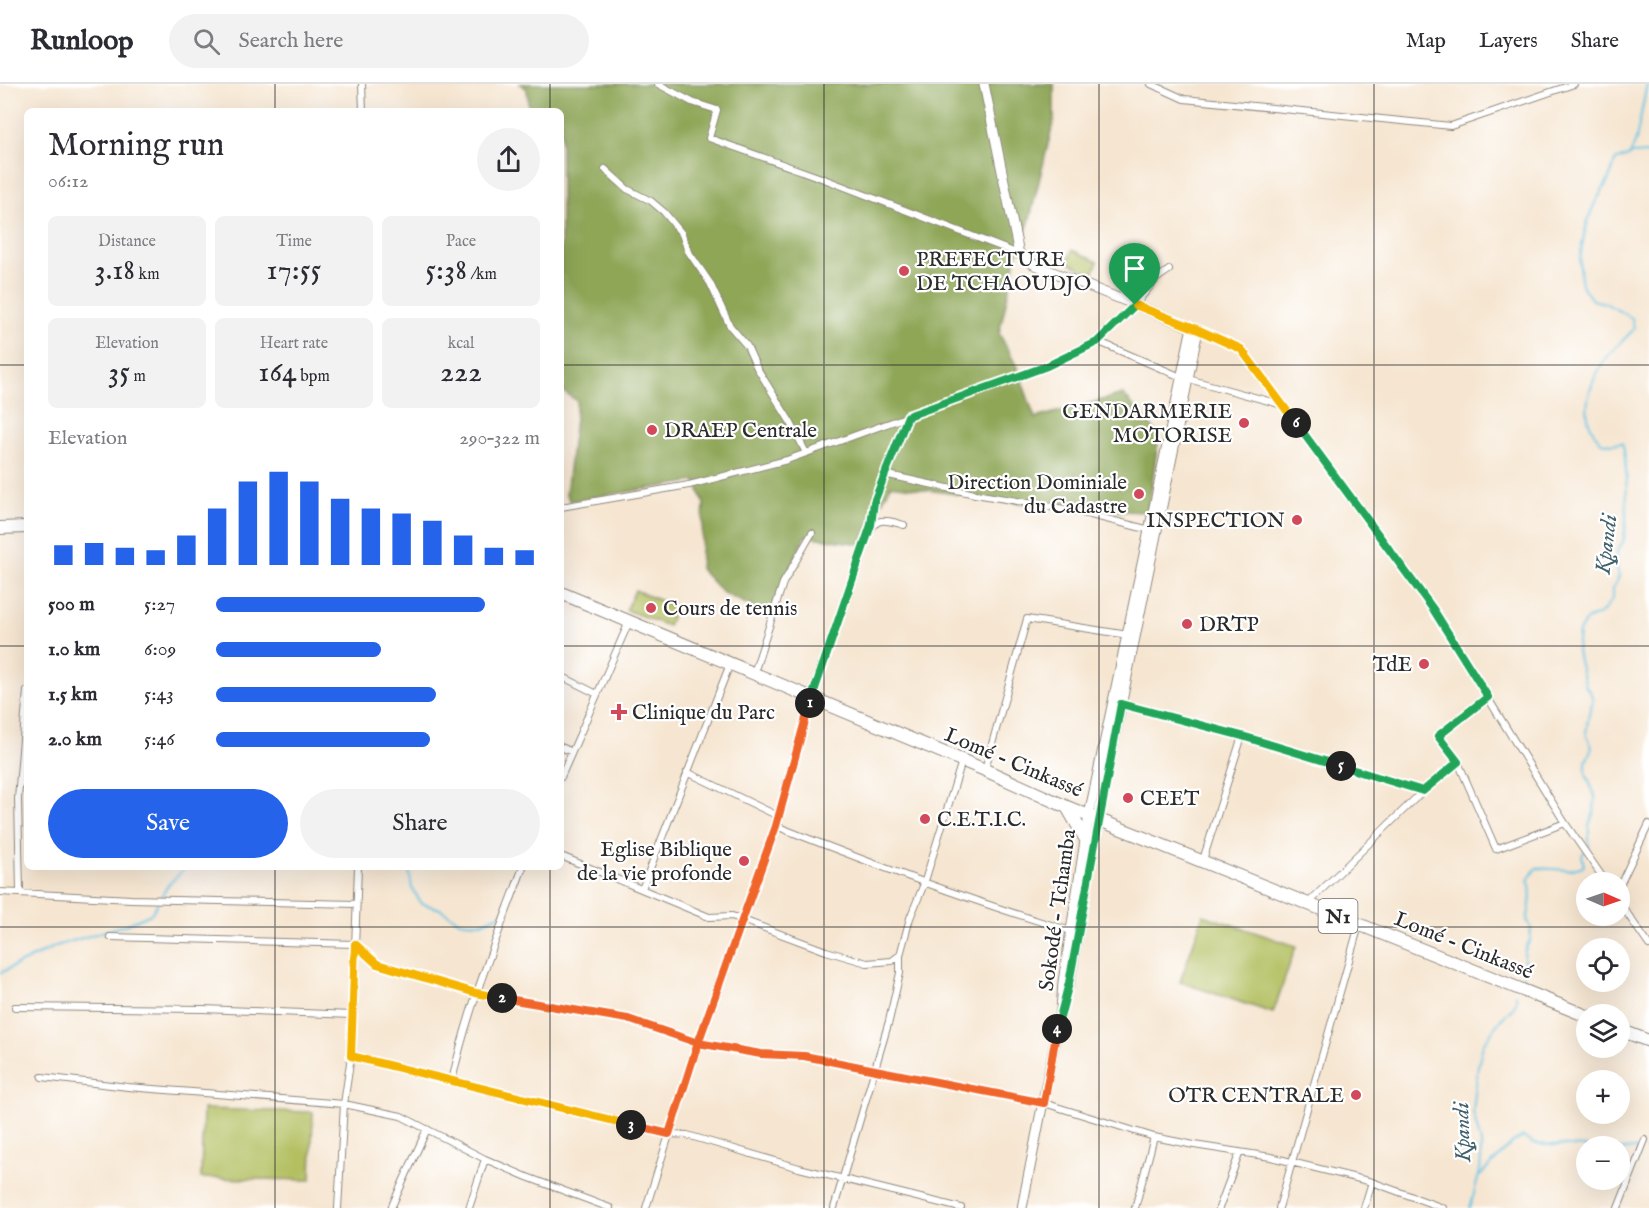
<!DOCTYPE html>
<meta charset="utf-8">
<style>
:root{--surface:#fff;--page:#f2f2f3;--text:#2b2b33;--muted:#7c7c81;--line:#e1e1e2;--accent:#2563eb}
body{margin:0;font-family:"IM FELL English",serif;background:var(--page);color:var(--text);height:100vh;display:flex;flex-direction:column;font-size:22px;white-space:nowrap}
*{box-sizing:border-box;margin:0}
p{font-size:20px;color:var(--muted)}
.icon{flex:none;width:33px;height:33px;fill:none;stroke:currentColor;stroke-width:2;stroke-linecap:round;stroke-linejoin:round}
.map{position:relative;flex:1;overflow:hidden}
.side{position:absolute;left:24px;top:24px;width:540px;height:762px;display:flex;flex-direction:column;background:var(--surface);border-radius:9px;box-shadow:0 6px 24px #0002}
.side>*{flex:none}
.needle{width:39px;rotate:92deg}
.fabs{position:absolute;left:1576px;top:788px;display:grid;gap:12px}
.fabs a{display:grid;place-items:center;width:54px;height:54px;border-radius:50%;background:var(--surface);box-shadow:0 6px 24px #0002;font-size:30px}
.pin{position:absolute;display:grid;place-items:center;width:51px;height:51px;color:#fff;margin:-62px -26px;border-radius:50% 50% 50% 0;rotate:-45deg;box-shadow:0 0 6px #0007}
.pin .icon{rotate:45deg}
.km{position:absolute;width:30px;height:30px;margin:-15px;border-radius:50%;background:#222;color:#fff;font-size:16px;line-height:30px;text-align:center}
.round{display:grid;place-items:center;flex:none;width:63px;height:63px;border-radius:32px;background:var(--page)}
.headline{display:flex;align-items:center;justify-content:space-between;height:102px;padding:0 24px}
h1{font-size:33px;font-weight:600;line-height:45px}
.stats{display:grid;grid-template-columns:repeat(3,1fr);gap:9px;height:102px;padding:6px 24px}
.stats div{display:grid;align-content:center;border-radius:9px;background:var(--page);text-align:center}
.stats b{font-size:30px;font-weight:600}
.stats small{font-size:16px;font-weight:400}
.stats p{font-size:16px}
.chart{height:168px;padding:12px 24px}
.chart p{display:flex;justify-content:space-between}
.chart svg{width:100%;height:108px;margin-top:6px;stroke:var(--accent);stroke-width:6}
.primary-button{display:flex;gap:12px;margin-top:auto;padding:12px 24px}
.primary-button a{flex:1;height:69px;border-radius:36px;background:var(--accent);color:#fff;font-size:24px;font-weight:600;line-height:69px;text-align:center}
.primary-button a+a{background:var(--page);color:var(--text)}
ul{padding:0 24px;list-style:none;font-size:20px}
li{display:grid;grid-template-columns:96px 72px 1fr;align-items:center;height:45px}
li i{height:15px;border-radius:8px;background:var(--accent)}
header{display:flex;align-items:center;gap:36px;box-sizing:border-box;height:84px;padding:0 30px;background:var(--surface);border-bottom:2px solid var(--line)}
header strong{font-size:28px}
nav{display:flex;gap:33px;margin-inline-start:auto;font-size:21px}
.search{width:420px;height:54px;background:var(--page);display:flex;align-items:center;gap:15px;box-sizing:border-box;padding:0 21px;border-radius:33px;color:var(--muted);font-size:22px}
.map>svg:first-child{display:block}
</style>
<header>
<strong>Runloop</strong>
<div class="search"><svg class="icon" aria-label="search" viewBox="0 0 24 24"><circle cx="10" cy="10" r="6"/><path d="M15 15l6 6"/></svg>Search here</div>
<nav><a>Map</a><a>Layers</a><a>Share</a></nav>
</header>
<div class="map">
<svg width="1649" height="1124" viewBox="0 0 1649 1124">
<rect width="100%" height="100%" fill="#fff"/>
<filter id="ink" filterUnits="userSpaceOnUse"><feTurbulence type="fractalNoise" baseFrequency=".0167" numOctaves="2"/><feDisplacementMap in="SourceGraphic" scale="12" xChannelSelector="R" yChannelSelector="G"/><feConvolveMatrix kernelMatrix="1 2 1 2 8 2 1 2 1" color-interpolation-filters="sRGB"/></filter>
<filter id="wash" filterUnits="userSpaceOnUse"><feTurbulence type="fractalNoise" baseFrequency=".008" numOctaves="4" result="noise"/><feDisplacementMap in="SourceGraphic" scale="24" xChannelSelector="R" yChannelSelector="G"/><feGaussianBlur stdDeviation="1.35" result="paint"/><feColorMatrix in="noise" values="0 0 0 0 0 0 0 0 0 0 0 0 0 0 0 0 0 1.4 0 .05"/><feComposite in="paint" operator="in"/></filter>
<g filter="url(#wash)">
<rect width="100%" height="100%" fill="#f6e6d1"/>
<path fill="#b3bf60" stroke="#6f7546" stroke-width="1.5" d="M1072 166 1098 178 1093 190 1067 178Z
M635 506 675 523 668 542 626 526Z
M1203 831 1296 862 1273 929 1180 898Z
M203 1025 313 1028 311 1096 201 1094Z"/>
<path fill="#8ea656" stroke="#5c6840" stroke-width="1.5" d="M520 0H1054V36L1029 138 1016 174 999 249 1017 283 1035 334 1123 310 1159 351 1148 428 1064 425 891 401 860 460 805 452 769 531 723 509 700 485 704 420 696 397 570 417 566 410 577 317 561 306V27H529L527 5Z"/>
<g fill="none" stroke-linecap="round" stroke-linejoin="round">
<path stroke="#65c2e3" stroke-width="2" d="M1631 70 1649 69
M407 783 409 785 412 804 421 819 440 825 461 838 481 839 504 829
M0 889 56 862 128 840 151 830 168 801 186 783
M1521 898C1528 884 1519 868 1530 857L1531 843 1527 836C1530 825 1533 806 1528 796L1536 784 1569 786 1584 782 1582 771 1589 762V741L1594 728 1595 712 1586 690V678L1592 663 1586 649 1589 629 1593 617 1590 607 1586 603 1579 577 1577 567 1579 548 1586 536 1600 530 1606 524 1613 514V504L1619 493C1617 485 1615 474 1618 465 1621 459 1621 464 1623 457 1628 441 1628 375 1622 359 1604 360 1602 363 1592 345 1580 323 1593 291 1608 272 1615 263 1626 254 1634 245L1632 234 1605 219 1592 216C1589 211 1584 206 1582 200 1576 178 1585 139 1595 119 1604 102 1610 98 1615 77L1630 71 1636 56 1647 0
M1620 1066 1638 1065
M1646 1066 1649 1067
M1480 1092 1513 1058 1523 1053 1533 1060 1587 1063
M1470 1124 1480 1087 1481 1074V1059L1473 1028 1478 982 1483 960 1501 935 1513 924 1516 918V910"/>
</g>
</g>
<g filter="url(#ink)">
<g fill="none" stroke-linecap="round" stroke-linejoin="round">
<g stroke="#90887e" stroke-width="8">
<path id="street" d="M362 0 363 27
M658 0 692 18 717 26 709 54 824 95 1019 170
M1151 0 1184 15 1451 42 1574 0
M605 85 627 105 651 117 664 128 682 150 688 167 710 199 730 242 747 262 757 284 791 339 806 369
M1198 246 1241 265 1283 321 1433 525 1565 739 1606 798
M1097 257 1135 221 1156 195 1169 186
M884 390 975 410 1071 426 1150 446
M561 423 689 401 787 376 1047 282 1097 257 1181 293 1283 321
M871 441 875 418 908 332
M754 589 783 499 812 449
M561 592 597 610
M1118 620 1242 652
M561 663 572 668
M1458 678 1496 765 1565 739
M985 685 1027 535 1128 551
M687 688 778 732
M20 693 27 703
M561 693 629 538
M776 742C873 780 970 817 1071 847
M561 772 709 833 732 832 826 867 867 879 892 877 900 871
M1203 776 1242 652 1423 707
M1620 801 1649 740
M642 805 730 580
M20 807 18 715 27 607
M0 808 131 815 356 820
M1308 819 1423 707 1458 678 1438 652 1487 613
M1620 819 1649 861
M110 853 355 860 377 880 476 909 628 935 698 959 761 970 804 972 1044 1019 1154 1053 1194 1061 1271 1073 1372 1098 1443 1124
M15 923 203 925 352 931
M351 972 452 997C468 923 497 854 523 783
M42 993 128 1003 344 1020 401 1032 485 1075 527 1093 610 1124
M452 997 669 1050 687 1051 799 1084 961 1124
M338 1124 344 1020 351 972 358 783
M391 1124 427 1045
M469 1124 485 1075
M646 1124 698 959 776 742 811 613 865 457C875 433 880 434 904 441
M834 1124 889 937 900 889V871L910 834 924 800 962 677
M1135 1124 1154 1053
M1219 1124 1240 1068
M1279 1124 1359 841
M1364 1124 1372 1098
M1618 1124 1645 1056"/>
</g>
<g stroke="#90887e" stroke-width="11">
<path id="secondary" d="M984 0 1019 170 1033 180 1198 246 1098 734
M1089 731 1192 243"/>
</g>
<g stroke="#90887e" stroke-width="11">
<path id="primary" d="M1069 901 1098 734
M1022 1124 1061 927 1063 898 1089 731"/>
</g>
<g stroke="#90887e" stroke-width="14">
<path id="highway" d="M0 444 27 443
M561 509 985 686 1067 723 1587 932
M1067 723 1085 754
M1620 946 1649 957"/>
</g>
<use href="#street" stroke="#fff" stroke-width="6"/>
<use href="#secondary" stroke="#fff" stroke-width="9"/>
<use href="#primary" stroke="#fff" stroke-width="9"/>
<use href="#highway" stroke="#fff" stroke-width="12"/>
</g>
</g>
<g fill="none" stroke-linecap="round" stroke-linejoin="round" filter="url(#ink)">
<g stroke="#fff" stroke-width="12">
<path id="split-1" d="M810 619 871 441 874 418 908 332 1047 282 1097 258 1135 221"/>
</g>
<g stroke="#fff" stroke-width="12">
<path id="split-2" d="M502 914 628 935 698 959 776 742 810 619"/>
</g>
<g stroke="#fff" stroke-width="12">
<path id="split-3" d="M502 914 476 909 377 880 355 860 351 972 631 1041"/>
</g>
<g stroke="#fff" stroke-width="12">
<path id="split-4" d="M631 1041 669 1050 698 959 761 970 804 972 1044 1019 1057 945"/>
</g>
<g stroke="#fff" stroke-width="12">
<path id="split-5" d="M1057 945 1069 899 1121 620 1242 652 1341 682"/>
</g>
<g stroke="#fff" stroke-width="12">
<path id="split-6" d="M1296 339 1433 525 1488 613 1438 652 1458 678 1423 707 1341 682"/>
</g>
<g stroke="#fff" stroke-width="12">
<path id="split-7" d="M1135 221 1192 243 1241 265 1296 339"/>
</g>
<use href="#split-1" stroke="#22a559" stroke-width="8"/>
<use href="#split-2" stroke="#f0652b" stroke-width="8"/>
<use href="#split-3" stroke="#f5b400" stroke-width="8"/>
<use href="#split-4" stroke="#f0652b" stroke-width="8"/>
<use href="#split-5" stroke="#22a559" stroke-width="8"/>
<use href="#split-6" stroke="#22a559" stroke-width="8"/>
<use href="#split-7" stroke="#f5b400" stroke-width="8"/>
</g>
<path fill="none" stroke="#2b2b2b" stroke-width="1.5" stroke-opacity="0.55" d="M275 0V27M550 0V27M824 0V1124M1099 0V1124M1374 0V1124M0 281H27M561 281H1649M0 562H27M561 562H1649M275 783V1124M550 783V1124M0 843H1649"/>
<g fill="#d1495b" stroke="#fff" stroke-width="2">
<circle cx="904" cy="187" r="6"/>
<circle cx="1244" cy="339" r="6"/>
<circle cx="652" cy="346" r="6"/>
<circle cx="1139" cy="410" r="6"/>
<circle cx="1297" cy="436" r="6"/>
<circle cx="651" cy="524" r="6"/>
<circle cx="1187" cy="540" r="6"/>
<circle cx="1424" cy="580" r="6"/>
<path d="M616 619h6v6h6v6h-6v6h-6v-6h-6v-6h6z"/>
<circle cx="1128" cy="714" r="6"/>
<circle cx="925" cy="735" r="6"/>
<circle cx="744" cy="777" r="6"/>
<circle cx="1356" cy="1011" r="6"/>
</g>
<g text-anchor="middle" stroke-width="4.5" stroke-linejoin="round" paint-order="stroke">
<rect fill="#fff" stroke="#6b6b6b" stroke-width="1.5" x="1318.5" y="815" width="39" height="34" rx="4.5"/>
<g font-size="20" font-weight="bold" fill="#2b2b2b">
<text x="1338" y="839">N1</text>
</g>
<g font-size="21" fill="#2b2b2b" stroke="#fff" text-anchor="start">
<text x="916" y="182">PREFECTURE<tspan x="916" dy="24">DE TCHAOUDJO</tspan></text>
<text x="1232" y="334" text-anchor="end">GENDARMERIE<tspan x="1232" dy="24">MOTORISE</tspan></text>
<text x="664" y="353">DRAEP Centrale</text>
<text x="1127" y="405" text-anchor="end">Direction Dominiale<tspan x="1127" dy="24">du Cadastre</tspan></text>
<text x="1285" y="443" text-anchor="end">INSPECTION</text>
<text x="663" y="531">Cours de tennis</text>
<text x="1199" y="547">DRTP</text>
<text x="1412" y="587" text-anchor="end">TdE</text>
<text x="632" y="635">Clinique du Parc</text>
<text x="1140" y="721">CEET</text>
<text x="937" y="742">C.E.T.I.C.</text>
<text x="732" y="772" text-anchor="end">Eglise Biblique<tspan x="732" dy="24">de la vie profonde</tspan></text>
<text x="1344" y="1018" text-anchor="end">OTR CENTRALE</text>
</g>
<g font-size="21" fill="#2b2b2b" stroke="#fff">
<text transform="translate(1014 678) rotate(23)" y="7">Lomé - Cinkassé</text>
<text transform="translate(1057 826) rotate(-82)" y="7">Sokodé - Tchamba</text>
<text transform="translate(1464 861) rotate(22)" y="7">Lomé - Cinkassé</text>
</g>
<g font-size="22" font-style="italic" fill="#3f606b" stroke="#fff">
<text transform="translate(1605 460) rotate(-83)" y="8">Kpandi</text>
<text transform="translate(1461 1048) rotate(-92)" y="8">Kpandi</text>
</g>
</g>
</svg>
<div class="fabs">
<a><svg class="needle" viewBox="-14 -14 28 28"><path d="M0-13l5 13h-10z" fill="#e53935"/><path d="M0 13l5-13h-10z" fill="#7c7c81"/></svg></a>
<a><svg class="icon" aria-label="locate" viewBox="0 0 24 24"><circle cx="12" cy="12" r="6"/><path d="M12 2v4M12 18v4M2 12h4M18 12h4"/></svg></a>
<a><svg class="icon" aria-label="layers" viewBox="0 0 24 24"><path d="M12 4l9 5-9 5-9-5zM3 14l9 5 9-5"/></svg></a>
<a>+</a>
<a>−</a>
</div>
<div class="pin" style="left:1135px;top:221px;background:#1e9e55"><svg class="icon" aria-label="arrive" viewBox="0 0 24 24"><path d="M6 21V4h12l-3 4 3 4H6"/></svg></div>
<b class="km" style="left:810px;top:619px">1</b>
<b class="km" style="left:502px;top:914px">2</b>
<b class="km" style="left:631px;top:1041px">3</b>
<b class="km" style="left:1057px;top:945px">4</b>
<b class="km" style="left:1341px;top:682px">5</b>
<b class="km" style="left:1296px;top:339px">6</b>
<section class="side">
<div class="headline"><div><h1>Morning run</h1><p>06:12</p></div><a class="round"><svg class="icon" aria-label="share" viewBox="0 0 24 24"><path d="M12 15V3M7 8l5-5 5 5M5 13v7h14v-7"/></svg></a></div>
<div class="stats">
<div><p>Distance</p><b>3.18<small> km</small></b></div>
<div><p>Time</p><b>17:55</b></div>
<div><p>Pace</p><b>5:38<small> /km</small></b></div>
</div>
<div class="stats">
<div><p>Elevation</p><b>35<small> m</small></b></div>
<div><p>Heart rate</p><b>164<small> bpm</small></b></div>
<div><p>kcal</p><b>222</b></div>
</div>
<div class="chart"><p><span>Elevation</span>290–322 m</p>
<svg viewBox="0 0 160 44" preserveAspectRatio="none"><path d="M5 44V36M15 44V35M25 44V37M35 44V38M45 44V32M55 44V21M65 44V10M75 44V6M85 44V10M95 44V17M105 44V21M115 44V23M125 44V26M135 44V32M145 44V37M155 44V38"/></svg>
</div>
<ul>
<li><b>500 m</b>5:27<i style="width:83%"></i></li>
<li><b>1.0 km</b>6:09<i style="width:51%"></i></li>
<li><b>1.5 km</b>5:43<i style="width:68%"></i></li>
<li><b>2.0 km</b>5:46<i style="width:66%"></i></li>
</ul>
<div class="primary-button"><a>Save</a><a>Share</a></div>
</section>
</div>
